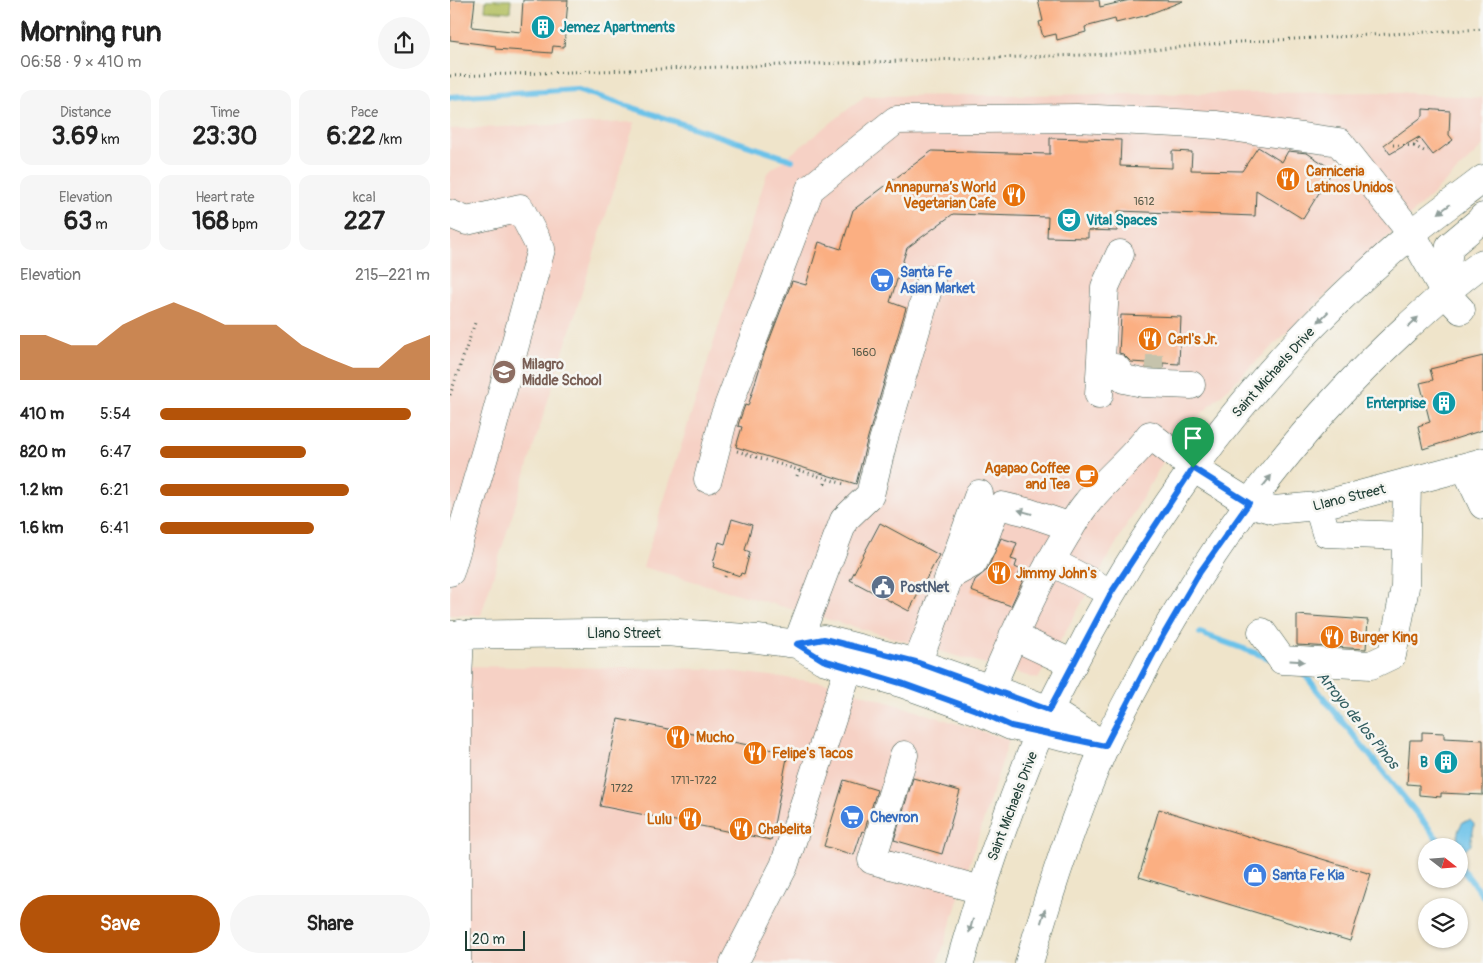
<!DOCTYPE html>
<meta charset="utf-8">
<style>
:root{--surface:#fff;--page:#f6f6f6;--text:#222;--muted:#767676;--accent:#b45309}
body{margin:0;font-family:Pangolin,sans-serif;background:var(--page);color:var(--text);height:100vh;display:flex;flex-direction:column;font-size:19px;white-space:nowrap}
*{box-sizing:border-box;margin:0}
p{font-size:16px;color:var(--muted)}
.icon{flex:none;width:28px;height:28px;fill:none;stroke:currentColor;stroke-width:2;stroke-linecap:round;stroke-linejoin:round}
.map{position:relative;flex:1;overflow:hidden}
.details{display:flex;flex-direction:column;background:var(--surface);width:450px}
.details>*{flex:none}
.needle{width:32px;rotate:107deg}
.fabs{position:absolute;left:968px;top:838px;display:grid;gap:10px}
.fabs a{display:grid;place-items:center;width:50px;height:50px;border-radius:50%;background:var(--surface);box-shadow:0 1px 4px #0004;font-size:25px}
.scale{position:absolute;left:15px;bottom:12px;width:60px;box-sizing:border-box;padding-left:5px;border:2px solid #1f3d34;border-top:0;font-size:14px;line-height:18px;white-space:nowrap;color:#1f3d34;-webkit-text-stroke:4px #f6f6f2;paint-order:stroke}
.pin{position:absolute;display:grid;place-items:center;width:42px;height:42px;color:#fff;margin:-51px -21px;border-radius:50% 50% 50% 0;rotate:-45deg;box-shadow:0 0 5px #0007}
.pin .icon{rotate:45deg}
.round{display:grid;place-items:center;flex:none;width:52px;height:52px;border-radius:26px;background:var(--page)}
.overview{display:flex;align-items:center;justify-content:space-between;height:85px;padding:0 20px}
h1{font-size:28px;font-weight:800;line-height:38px}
.metrics{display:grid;grid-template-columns:repeat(3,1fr);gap:8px;height:85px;padding:5px 20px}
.metrics div{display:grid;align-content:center;border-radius:12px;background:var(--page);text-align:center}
.metrics b{font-size:25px;font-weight:800}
.metrics small{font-size:14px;font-weight:400}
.metrics p{font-size:14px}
.chart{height:140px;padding:10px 20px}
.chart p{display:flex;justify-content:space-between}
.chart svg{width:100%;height:90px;margin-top:5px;fill:var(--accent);opacity:.7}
.action{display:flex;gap:10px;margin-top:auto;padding:10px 20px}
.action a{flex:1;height:58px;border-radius:30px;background:var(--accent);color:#fff;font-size:20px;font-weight:800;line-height:58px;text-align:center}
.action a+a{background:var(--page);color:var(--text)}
ul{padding:0 20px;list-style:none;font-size:16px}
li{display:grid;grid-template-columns:80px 60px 1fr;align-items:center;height:38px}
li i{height:12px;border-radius:6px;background:var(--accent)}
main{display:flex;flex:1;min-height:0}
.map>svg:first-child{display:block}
</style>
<main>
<section class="details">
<div class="overview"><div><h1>Morning run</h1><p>06:58 · 9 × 410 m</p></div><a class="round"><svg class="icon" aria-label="share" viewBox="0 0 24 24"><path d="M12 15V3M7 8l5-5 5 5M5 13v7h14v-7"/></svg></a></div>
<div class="metrics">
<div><p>Distance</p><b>3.69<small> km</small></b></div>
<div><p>Time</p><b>23:30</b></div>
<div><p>Pace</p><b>6:22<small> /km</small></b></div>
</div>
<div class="metrics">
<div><p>Elevation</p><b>63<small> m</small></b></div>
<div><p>Heart rate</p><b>168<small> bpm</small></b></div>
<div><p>kcal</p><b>227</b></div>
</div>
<div class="chart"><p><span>Elevation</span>215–221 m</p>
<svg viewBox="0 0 160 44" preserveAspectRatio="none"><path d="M0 44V22L10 22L20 27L30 27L40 17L50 11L60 6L70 11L80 17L90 17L100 17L110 27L120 33L130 38L140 38L150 27L160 22V44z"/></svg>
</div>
<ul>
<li><b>410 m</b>5:54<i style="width:93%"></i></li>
<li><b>820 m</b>6:47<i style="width:54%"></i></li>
<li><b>1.2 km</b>6:21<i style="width:70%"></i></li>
<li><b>1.6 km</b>6:41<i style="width:57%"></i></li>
</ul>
<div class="action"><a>Save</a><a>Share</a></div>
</section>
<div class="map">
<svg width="1033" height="963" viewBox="0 0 1033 963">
<rect width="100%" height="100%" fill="#f6f6f2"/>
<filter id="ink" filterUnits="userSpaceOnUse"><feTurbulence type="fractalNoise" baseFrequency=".02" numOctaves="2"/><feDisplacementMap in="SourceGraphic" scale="10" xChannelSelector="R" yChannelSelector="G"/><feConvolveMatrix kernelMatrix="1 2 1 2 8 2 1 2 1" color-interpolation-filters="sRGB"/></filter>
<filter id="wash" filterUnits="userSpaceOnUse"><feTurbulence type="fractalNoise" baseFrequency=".0096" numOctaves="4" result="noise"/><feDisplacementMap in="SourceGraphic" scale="20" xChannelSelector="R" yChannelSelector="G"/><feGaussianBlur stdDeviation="1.12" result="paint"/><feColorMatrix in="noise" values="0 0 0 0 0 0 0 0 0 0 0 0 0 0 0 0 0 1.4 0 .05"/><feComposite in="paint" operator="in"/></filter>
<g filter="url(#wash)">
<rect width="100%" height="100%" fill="#efe4ca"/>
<path fill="#f6d1c5" d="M945 92 1033 98V146L728 436 588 679 193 567 317 173 415 96Z
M185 122 31 615H0V129Z
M0 666 263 669 377 683 559 740 488 963H0Z"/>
<path fill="#b3bf61" stroke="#697e4a" d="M36 0H61L60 12 35 10Z"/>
<path fill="#6cc2e9" stroke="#46808e" d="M1020 820 1024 824C1024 832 1020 837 1021 845L1016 849 1010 847C1006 838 1007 830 1013 822Z"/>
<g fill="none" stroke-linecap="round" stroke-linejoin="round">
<path stroke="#6cc2e9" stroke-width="6" d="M0 97 126 89 342 160
M750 633 819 658
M851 670 993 846
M1009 865 1033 896"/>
</g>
<g id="blocks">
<path fill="#fbaf82" d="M0 0H25L22 27 71 32 73 0H118L114 47 103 46 102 53 45 49 46 46 0 40Z
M588 0H649L650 7 680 0 733 1 694 16 666 23 665 19 635 27 636 32 607 40 606 34 593 37 589 22 593 21Z
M973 109 1000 111 999 135 1003 140 983 155 969 137 940 154 934 145 973 116Z
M600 138 671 140 670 166 722 168V151L742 152 741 170 792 171 808 147 832 162 838 151 857 153 883 170 853 219 806 190 805 216 668 211 667 231 638 230V238L597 237 598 217 503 214 457 248 440 302 456 308 418 437 406 484 286 447 292 427 288 426 289 422 295 405 298 406 314 354 342 281 356 285 369 242 391 249 403 210 482 151 600 154Z
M671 315 731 317 729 364 713 363V368H696L697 363 681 362 673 354 669 353Z
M1033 356V430L973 449 968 426 980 422 970 383 983 380 980 369Z
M282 519 302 525 295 550 300 552 294 574 291 573 290 576 263 567 264 564 263 563 269 542 275 544Z
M430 523 489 555 459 611 400 580Z
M551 538 567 543 561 559 567 561 565 567 571 570 568 576 574 578 561 606 521 591 525 580 537 570Z
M847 615 918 620 916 649 847 645Z
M168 719 338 753 321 840 150 806Z
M972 732 994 733V738L1033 740V795L991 793V797L969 795V785L957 784 960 740H972Z
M463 778 510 791 492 854 444 840Z
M394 780 427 790 414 832 412 831 404 855 374 846Z
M709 809 921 874 900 941 689 877Z"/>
</g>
</g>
<g filter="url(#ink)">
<use href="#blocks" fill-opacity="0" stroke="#3e564a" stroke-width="1"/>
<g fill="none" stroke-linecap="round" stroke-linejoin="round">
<path stroke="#c5c3ac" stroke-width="28" stroke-dasharray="28 14" stroke-linecap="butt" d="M696 369H713"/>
<g stroke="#3e564a" stroke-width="29">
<path id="minor" d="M0 214 17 221 70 208 91 249 43 426 0 572
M666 368 674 379 693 383 741 385
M649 395 655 287 670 254
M1015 467 1033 505
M258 479 274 417 360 189 446 120 627 118 767 125 889 142 962 234 995 293 1011 310
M868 506 876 533 956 536
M600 561 661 593
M501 575 523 563 532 545 545 509 552 506 577 512 621 527
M812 632 832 660 921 665 942 655 955 587 957 482
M0 635 215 632 308 639 347 644 394 520 420 495 433 441 481 279
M563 636 623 664
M374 639 467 663 581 703 599 710 655 746 561 726 526 710 454 684 373 660 347 644Z
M467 663 480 630 529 494
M540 690C563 637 586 584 616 535 623 524 629 512 637 503 656 479 681 460 700 435L743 468 799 503 824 510 868 506 1033 462
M454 755 422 860 531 890
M7 963V703L10 634
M284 963 334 866 399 667"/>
</g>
<g stroke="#3e564a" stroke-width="29">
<path id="major" d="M995 293V273L1000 246 1030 221 1033 217
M510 963C534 878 563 794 598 713 610 686 625 661 638 635 694 532 762 435 841 349 878 308 919 271 960 235 983 215 1009 198 1033 179
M579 963C600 890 624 815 655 746 668 717 684 690 698 662 766 538 851 425 955 329 980 306 1005 283 1033 263"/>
</g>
<path stroke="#3e564a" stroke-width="3" stroke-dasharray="1 4" stroke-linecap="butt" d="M0 76 664 54 771 43 1033 29
M943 145 964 146 969 140 968 138
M964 146 974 151 978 150
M0 395 25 323
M287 451 394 484
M347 476 349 470
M375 484 376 479
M275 577 277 571"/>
<use href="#minor" stroke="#fff" stroke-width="28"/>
<use href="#major" stroke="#fff" stroke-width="28"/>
</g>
<defs><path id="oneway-solid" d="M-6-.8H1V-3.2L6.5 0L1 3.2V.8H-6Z" transform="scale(1.25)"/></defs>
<g fill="#8f9e9a">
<use href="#oneway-solid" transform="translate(994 209) rotate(143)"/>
<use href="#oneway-solid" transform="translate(873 317) rotate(135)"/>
<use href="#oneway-solid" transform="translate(963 322) rotate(-43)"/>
<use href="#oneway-solid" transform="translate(817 481) rotate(-52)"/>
<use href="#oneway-solid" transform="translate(575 512) rotate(-164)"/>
<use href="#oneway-solid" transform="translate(847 661) rotate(4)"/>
<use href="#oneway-solid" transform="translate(593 916) rotate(-73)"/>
<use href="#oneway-solid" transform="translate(521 926) rotate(106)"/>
</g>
</g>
<g fill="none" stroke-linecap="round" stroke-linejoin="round" filter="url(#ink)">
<g stroke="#fff" stroke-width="10">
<path id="route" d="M743 468 799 503 750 572 711 639 655 746 561 726 526 710 454 684 373 660 347 644 374 639 466 662 599 710 661 593Z"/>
</g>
<use href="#route" stroke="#1a73e8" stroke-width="6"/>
</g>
<defs>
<g id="building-disc" transform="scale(1.25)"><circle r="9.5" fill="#0f9aa8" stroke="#f6f6f2"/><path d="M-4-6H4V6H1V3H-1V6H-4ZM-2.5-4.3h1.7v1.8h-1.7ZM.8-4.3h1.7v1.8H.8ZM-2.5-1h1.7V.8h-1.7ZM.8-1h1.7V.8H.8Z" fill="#fff"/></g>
<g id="restaurant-disc" transform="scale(1.25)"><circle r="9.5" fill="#e8710a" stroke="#f6f6f2"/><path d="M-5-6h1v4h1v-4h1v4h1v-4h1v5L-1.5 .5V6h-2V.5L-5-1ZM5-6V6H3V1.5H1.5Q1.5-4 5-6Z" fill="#fff"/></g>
<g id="theatre-disc" transform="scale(1.25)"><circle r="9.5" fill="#0f9aa8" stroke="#f6f6f2"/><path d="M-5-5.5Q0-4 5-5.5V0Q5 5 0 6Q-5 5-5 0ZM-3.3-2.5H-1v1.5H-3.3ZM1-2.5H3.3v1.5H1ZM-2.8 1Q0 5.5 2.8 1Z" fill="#fff"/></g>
<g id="supermarket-disc" transform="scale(1.25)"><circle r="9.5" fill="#3f7fe0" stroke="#f6f6f2"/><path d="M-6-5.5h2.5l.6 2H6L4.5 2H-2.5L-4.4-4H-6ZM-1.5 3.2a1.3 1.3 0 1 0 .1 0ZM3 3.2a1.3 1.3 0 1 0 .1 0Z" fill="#fff"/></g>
<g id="school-disc" transform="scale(1.25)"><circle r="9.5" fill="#8d6e63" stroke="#f6f6f2"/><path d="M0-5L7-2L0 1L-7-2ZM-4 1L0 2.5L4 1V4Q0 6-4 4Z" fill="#fff"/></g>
<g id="cafe-disc" transform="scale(1.25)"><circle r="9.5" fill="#e8710a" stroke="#f6f6f2"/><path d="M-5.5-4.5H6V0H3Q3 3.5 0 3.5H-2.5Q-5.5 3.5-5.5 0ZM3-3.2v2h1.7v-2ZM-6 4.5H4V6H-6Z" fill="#fff"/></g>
<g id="civic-disc" transform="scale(1.25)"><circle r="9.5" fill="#5c6f8a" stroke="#f6f6f2"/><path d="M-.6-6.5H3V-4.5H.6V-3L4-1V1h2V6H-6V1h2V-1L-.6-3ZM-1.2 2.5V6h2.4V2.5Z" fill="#fff"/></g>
<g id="shop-disc" transform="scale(1.25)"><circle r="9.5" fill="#3f7fe0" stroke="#f6f6f2"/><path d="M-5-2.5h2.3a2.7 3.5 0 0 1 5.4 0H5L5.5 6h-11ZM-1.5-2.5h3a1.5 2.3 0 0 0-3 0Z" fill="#fff"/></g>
</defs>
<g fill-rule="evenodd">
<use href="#building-disc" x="93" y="27"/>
<use href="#restaurant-disc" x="838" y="179"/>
<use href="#restaurant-disc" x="564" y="195"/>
<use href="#theatre-disc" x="619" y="220"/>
<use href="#supermarket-disc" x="432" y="280"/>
<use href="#restaurant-disc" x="700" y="339"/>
<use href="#school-disc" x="54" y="372"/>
<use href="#building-disc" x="994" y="403"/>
<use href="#cafe-disc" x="637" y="476"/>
<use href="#restaurant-disc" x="549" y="573"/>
<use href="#civic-disc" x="433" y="587"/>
<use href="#restaurant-disc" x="882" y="637"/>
<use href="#restaurant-disc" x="228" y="737"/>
<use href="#restaurant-disc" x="305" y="753"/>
<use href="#building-disc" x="996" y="762"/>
<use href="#supermarket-disc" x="402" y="817"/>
<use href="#restaurant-disc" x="240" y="819"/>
<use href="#restaurant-disc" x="291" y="829"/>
<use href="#shop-disc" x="805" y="875"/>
</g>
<g text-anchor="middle" stroke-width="5" stroke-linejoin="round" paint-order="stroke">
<g font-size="11" fill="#565a48">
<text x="694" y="205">1612</text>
<text x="414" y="356">1660</text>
<text x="244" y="784">1711-1722</text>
<text x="172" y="792">1722</text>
</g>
<g font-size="14" font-weight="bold" fill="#0d838f" stroke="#f6f6f2" text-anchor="start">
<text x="110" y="32">Jemez Apartments</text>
<text x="636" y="225">Vital Spaces</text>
<text x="976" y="408" text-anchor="end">Enterprise</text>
<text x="978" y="767" text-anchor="end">B</text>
</g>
<g font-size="14" font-weight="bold" fill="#c56008" stroke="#f6f6f2" text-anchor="start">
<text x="856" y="176">Carniceria<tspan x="856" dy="16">Latinos Unidos</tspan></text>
<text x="546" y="192" text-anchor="end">Annapurna’s World<tspan x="546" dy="16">Vegetarian Cafe</tspan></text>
<text x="718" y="344">Carl's Jr.</text>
<text x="620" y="473" text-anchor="end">Agapao Coffee<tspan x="620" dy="16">and Tea</tspan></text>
<text x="566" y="578">Jimmy John's</text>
<text x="900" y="642">Burger King</text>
<text x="246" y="742">Mucho</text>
<text x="322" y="758">Felipe's Tacos</text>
<text x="222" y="824" text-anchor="end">Lulu</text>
<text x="308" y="834">Chabelita</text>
</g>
<g font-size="14" font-weight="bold" fill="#366cbe" stroke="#f6f6f2" text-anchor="start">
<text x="450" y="277">Santa Fe<tspan x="450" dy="16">Asian Market</tspan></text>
<text x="420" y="822">Chevron</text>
<text x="822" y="880">Santa Fe Kia</text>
</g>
<g font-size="14" font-weight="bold" fill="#785e54" stroke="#f6f6f2" text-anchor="start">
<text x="72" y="369">Milagro<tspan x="72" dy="16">Middle School</tspan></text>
</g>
<g font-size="14" fill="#1f3d34" stroke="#f6f6f2">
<text transform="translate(823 372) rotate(-48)" y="5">Saint Michaels Drive</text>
<text transform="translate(899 497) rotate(-14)" y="5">Llano Street</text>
<text x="174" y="638">Llano Street</text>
<text transform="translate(562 806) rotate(-69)" y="5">Saint Michaels Drive</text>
</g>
<g font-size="14" font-weight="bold" fill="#4e5e75" stroke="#f6f6f2" text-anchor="start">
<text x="450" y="592">PostNet</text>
</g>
<g font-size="15" font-style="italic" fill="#325e61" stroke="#f6f6f2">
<text transform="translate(908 720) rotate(51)" y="5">Arroyo de los Pinos</text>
</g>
</g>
</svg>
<div class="fabs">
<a><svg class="needle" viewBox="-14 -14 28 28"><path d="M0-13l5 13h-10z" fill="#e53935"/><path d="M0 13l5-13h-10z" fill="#767676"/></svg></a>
<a><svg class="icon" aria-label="layers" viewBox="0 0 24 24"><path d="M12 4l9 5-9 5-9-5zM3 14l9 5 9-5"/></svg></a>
</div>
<div class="scale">20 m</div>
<div class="pin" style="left:743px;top:468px;background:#1e9e55"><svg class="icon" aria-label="arrive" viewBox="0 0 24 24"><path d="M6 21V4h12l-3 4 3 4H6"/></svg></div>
</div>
</main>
